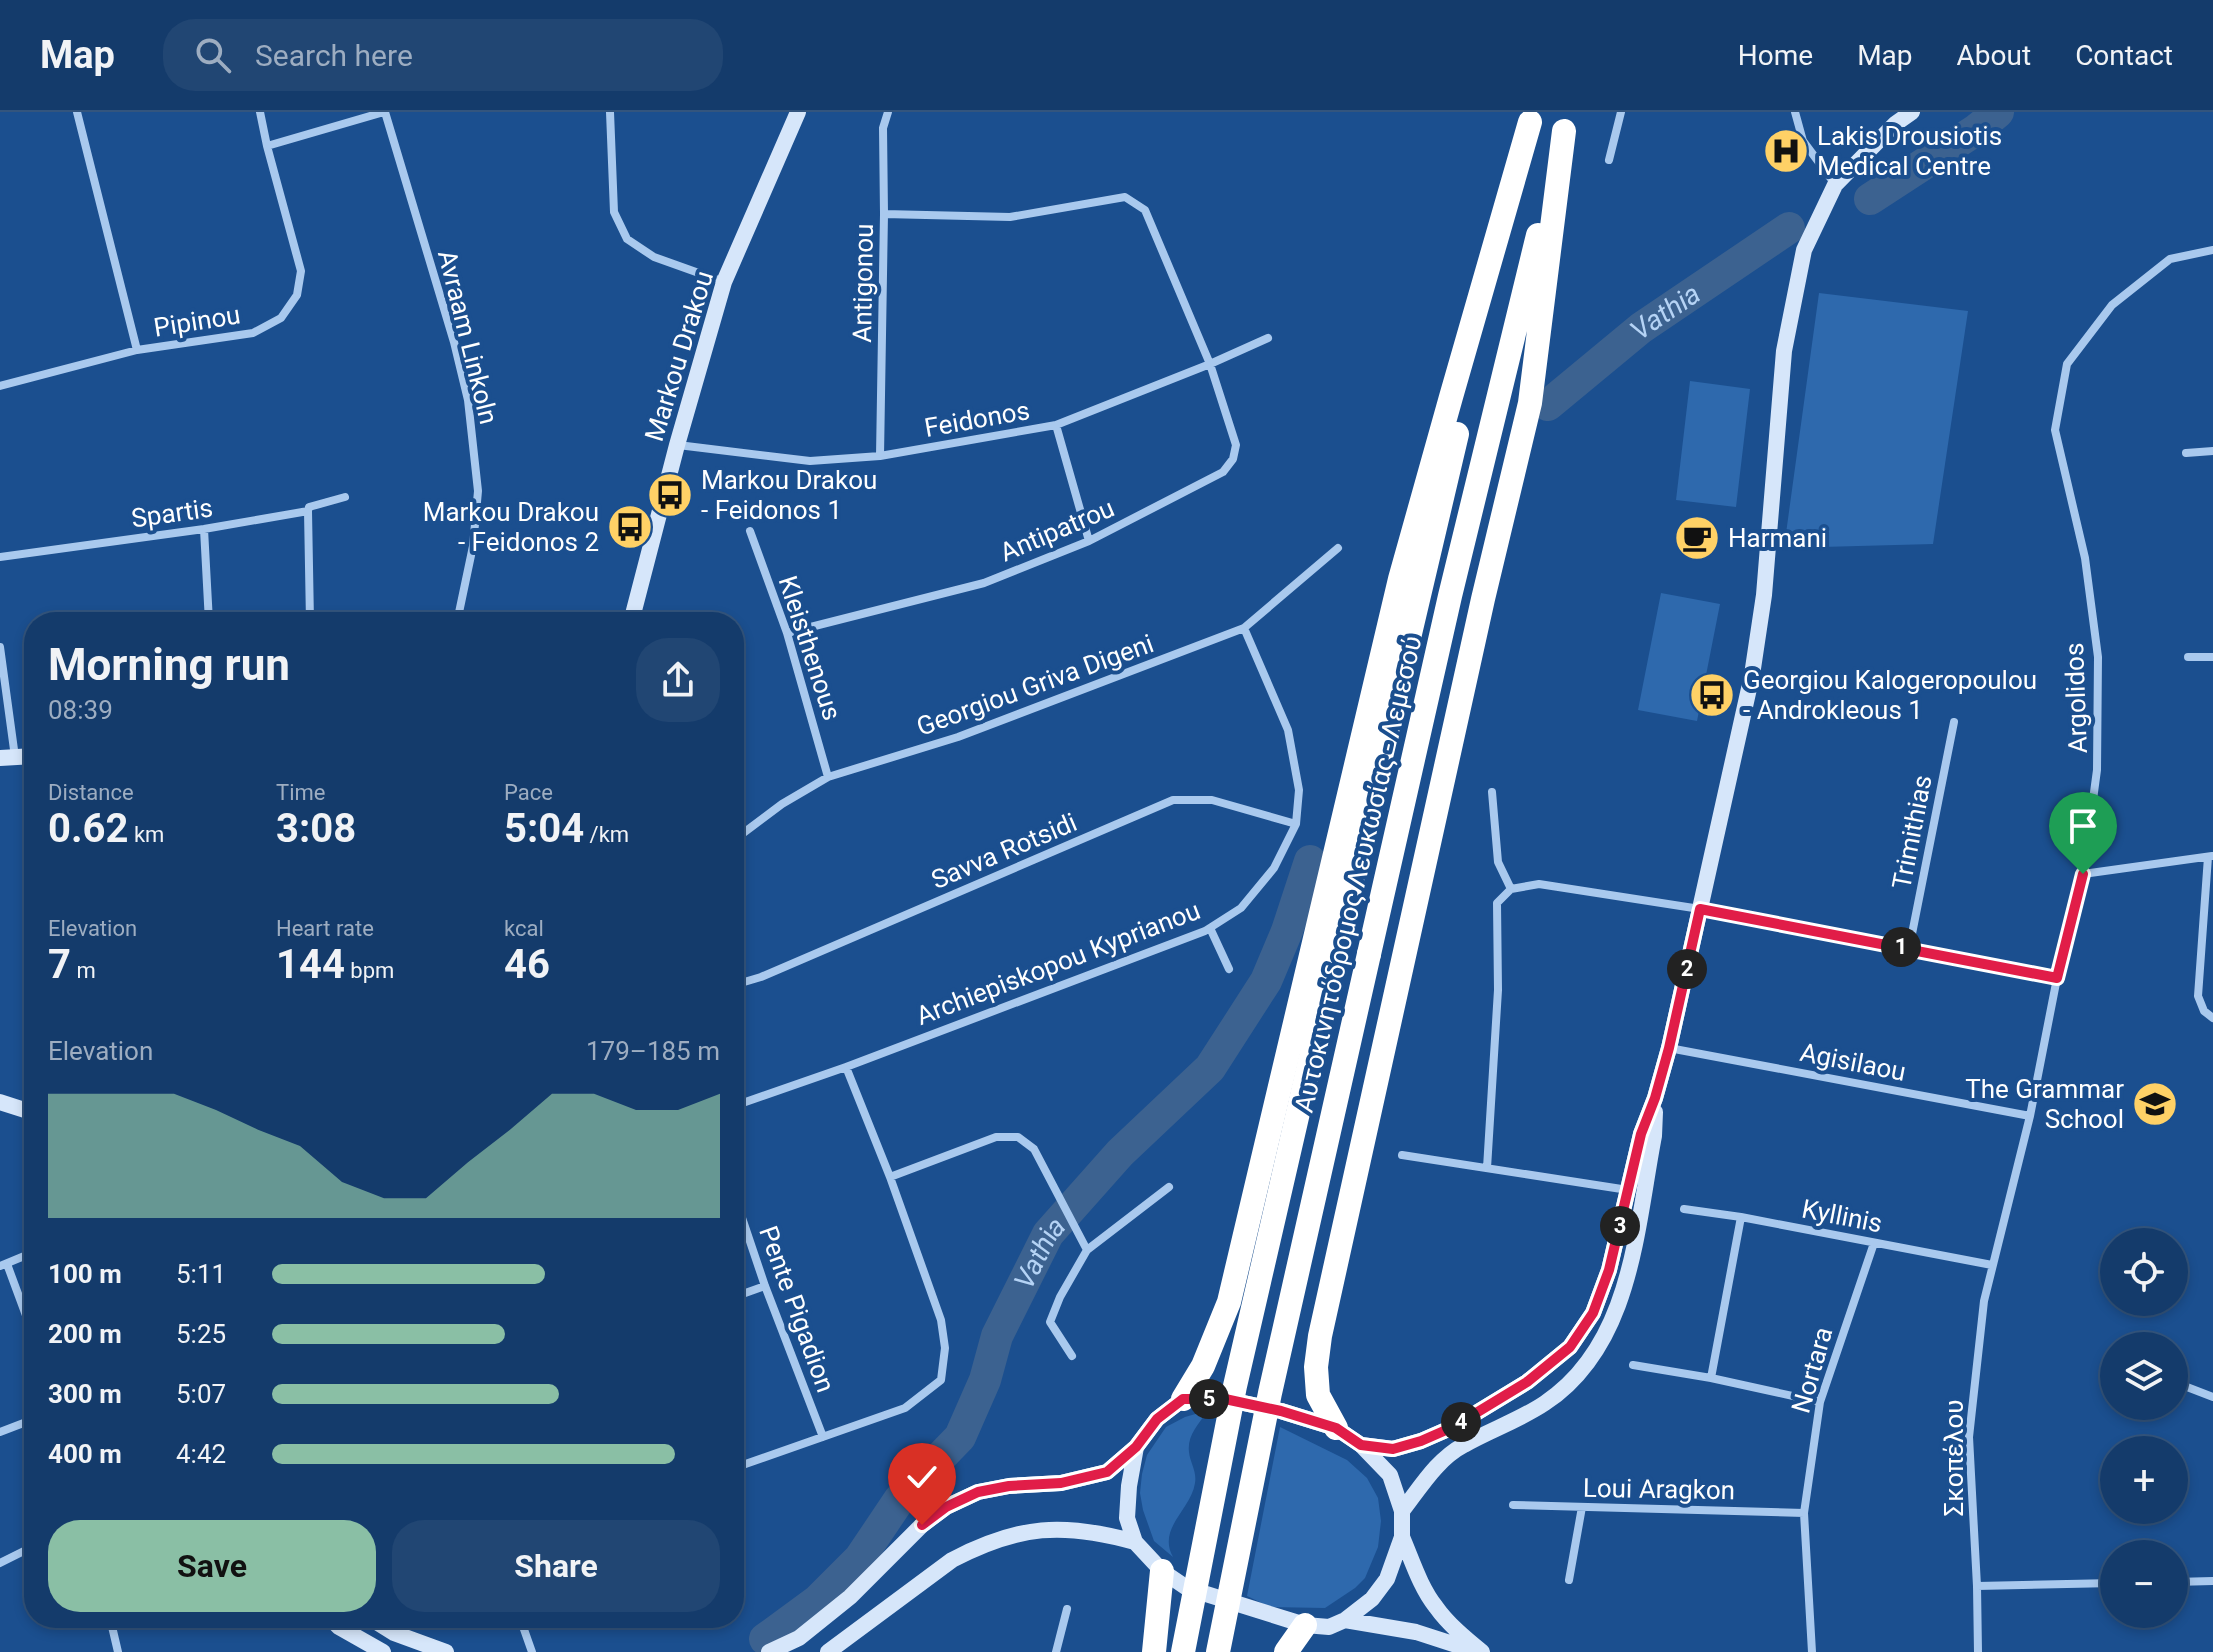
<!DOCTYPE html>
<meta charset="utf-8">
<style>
:root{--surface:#143b6b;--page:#214673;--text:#f1f3f6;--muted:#9dadc1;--line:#33557e;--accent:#8abfa5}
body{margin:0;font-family:Roboto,sans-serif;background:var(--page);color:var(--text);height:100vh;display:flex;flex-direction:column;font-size:30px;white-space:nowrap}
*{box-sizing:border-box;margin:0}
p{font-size:26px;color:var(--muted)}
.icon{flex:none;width:44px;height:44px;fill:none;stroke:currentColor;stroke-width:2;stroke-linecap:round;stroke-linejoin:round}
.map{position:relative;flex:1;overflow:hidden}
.sheet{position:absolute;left:24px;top:500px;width:720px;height:1016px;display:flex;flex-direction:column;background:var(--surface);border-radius:32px;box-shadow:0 4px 12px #0003,0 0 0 2px var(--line)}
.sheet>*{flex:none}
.buttons{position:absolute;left:2100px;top:1116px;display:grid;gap:16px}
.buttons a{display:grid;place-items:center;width:88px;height:88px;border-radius:50%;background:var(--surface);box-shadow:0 4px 12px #0003,0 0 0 2px var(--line);font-size:40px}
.pin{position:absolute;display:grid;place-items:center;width:68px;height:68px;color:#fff;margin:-82px -34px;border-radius:50% 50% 50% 0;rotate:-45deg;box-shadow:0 0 8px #0007}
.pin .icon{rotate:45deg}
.km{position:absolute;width:40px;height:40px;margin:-20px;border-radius:50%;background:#222;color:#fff;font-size:22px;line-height:40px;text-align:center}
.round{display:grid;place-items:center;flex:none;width:84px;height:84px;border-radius:32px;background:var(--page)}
.head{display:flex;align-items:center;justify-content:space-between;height:136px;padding:0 24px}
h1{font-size:44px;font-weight:700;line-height:60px}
.stats{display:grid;grid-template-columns:repeat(3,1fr);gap:12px;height:136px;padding:8px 24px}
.stats div{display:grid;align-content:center}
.stats b{font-size:40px;font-weight:700}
.stats small{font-size:22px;font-weight:400}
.stats p{font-size:22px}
.chart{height:224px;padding:16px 24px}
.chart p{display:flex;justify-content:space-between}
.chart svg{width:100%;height:144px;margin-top:8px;fill:var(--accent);opacity:.7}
.cta{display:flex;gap:16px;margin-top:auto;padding:16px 24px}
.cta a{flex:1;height:92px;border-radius:32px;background:var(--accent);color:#111;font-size:32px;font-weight:700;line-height:92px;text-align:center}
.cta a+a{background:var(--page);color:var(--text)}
ul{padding:0 24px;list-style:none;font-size:26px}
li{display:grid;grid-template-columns:128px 96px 1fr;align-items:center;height:60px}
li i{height:20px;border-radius:10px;background:var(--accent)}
header{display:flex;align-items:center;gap:48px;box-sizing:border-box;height:112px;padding:0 40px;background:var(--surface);border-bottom:2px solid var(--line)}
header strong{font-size:38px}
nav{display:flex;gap:44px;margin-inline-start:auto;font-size:28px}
.search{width:560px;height:72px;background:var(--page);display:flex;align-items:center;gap:20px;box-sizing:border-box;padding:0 28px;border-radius:32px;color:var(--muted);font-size:30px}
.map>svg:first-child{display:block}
</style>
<header>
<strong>Map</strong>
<div class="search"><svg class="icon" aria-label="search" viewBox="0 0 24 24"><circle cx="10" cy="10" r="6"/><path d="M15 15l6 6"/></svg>Search here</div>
<nav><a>Home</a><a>Map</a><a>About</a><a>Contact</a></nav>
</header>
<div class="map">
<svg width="2213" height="1540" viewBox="0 0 2213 1540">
<rect width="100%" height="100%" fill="#1b4f8f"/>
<path fill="#2e69ad" d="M1819 181 1968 199 1933 432 1784 436Z
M1690 269 1750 277 1736 395 1676 388Z
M1661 481 1720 492 1697 609 1638 598Z
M1199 1301H1206C1198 1313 1187 1324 1189 1340 1190 1351 1197 1359 1195 1371 1191 1398 1157 1416 1173 1445L1154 1429 1143 1398 1140 1381 1142 1362 1147 1343 1166 1315 1185 1305Z
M1280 1315 1347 1348 1367 1366 1378 1386 1381 1409 1378 1435 1365 1466 1355 1476 1325 1496 1270 1495 1247 1484Z"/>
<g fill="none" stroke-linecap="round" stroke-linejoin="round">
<g stroke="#3c6290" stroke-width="32">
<path d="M1870 87 1976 18 1998 0"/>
<path id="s1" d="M1548 293 1641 216 1789 116"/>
<path id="s2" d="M765 1527 817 1489 860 1446 899 1388 960 1325 985 1268 997 1224 1048 1122 1120 1041 1210 956 1266 869 1287 819 1310 749"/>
</g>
<path stroke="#a9c9ee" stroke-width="8" d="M77 0 137 238
M385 0 454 230 468 288 478 379 473 434 457 510
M610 0 614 100 627 127 654 145 724 170
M1795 0 1803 29 1835 72
M267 34 384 0
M1609 48 1621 0
M0 274 137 238 253 221 281 206 297 183 301 159 267 34 260 0
M1056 313 1089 429
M678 333 810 349 880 344 1056 313 1210 252 1268 226
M2186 341 2213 339
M880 344 884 102 883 16 888 0
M308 399 310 510
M204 417 209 510
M750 419 787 521 828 665
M0 445 204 417 308 399 309 395 345 385
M787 521 984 471 1089 429 1223 360 1233 347 1236 333 1210 252 1145 98 1125 85 1010 105 884 102
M0 535 15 645
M2188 545H2213
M1492 680 1498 750 1511 777
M734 728 782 692 828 665 958 625 1244 516 1338 436
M2208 745 2198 884 2204 899 2213 906
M2083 762 2212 744
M1210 816 1229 857
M1909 837 1954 610
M734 873 761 865 1173 688H1212L1296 712
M1669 936 2030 1004
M734 994 846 955 1205 819 1241 796 1274 756 1296 712 1299 678 1288 618 1244 516
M1402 1043 1628 1078
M1487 1056 1498 878 1497 791 1511 777 1539 772 1700 797 2057 866
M890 1065 996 1025H1018L1034 1037 1087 1138
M734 1082 765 1174 823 1325
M1684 1097 1741 1105 1992 1153
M7 1152 34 1225
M0 1154 34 1140
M734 1185 765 1174
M1072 1244 1050 1210 1060 1185 1087 1138 1169 1075
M1633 1253 1711 1266 1820 1290
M1711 1266 1741 1105
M2174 1270 2213 1285
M0 1320 34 1307
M734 1356 905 1296 941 1268 945 1236 941 1208 890 1065 846 955
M1513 1393 1804 1401
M0 1451 34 1434
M1569 1468 1582 1395
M2174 1470 2213 1469
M1977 1474 2114 1471
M110 1506 118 1540
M520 1506 532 1540
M1056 1540 1067 1497
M1812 1540 1804 1401 1820 1290 1874 1131
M1978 1540 1977 1474 1969 1325 1984 1189 2030 1004 2057 866 2083 762 2097 658 2098 545 2085 446 2055 318 2067 252 2112 193 2170 147 2213 138"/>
<path stroke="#d6e6fa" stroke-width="16" d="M631 510 677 333 724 170 798 0
M0 646 34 644
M0 990 34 1001
M1183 1287H1225L1281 1299 1336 1316 1361 1333 1390 1363 1402 1399V1425L1387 1467 1372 1487 1345 1508 1329 1515 1305 1513 1187 1476 1162 1459 1135 1430 1127 1406 1129 1374 1136 1335 1157 1307Z
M1361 1333 1393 1337 1421 1329 1453 1315 1527 1270 1570 1235 1593 1201 1609 1158 1641 1022 1655 986 1669 936 1752 563 1764 483 1784 239 1804 138 1835 73 1895 12 1912 0
M1402 1399C1420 1376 1437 1347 1464 1333 1490 1318 1520 1308 1545 1291 1632 1233 1636 1117 1654 1024L1655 1000
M1402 1425C1412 1448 1420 1475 1436 1495 1448 1512 1465 1526 1482 1540
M330 1506 339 1515 383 1540
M370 1506 394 1521 446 1540
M1345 1508 1416 1520 1475 1539
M769 1540 799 1526 850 1485 922 1413 946 1395 978 1380 1009 1374 1061 1371 1107 1360 1136 1335
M828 1540 952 1448C1019 1413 1063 1410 1135 1430"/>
<path stroke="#fff" stroke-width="24" d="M1336 836 1457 322
M1369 842 1450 484 1538 123
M1183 1287 1203 1254 1229 1190 1400 467 1451 285 1530 10
M1336 1316 1318 1283 1316 1255 1320 1224 1483 487 1530 291 1564 19
M1154 1540 1162 1459
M1286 1540 1305 1513"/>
<path stroke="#fff" stroke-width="24" d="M1183 1540 1235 1274 1336 836
M1218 1540 1270 1281 1369 842"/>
</g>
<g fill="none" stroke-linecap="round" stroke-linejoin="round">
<g stroke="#fff" stroke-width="16">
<path id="route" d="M922 1413 946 1395 978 1380 1009 1374 1061 1371 1107 1360 1136 1335 1157 1307 1183 1287H1225L1281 1299 1336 1316 1361 1333 1393 1337 1421 1329 1453 1315 1527 1270 1570 1235 1593 1201 1609 1158 1641 1022 1655 986 1669 936 1700 797 2057 866 2083 762"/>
</g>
<use href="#route" stroke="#e11d48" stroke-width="10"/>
</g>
<defs>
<g id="hospital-disc" transform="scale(2.3)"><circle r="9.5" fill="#ffd166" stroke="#1b4f8f"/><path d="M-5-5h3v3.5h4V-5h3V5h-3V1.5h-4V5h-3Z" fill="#111"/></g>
<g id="bus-disc" transform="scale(2.3)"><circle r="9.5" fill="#ffd166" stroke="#1b4f8f"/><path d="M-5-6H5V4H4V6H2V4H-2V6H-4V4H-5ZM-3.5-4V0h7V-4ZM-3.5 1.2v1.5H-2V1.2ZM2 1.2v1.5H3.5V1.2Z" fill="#111"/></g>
<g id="cafe-disc" transform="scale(2.3)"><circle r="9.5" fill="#ffd166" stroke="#1b4f8f"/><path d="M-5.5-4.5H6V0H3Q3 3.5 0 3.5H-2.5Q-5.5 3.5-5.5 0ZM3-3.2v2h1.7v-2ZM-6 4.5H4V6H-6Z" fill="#111"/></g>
<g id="school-disc" transform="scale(2.3)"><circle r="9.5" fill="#ffd166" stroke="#1b4f8f"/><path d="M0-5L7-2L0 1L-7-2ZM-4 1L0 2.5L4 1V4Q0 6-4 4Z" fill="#111"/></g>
</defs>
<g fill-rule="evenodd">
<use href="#hospital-disc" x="1786" y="39"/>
<use href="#bus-disc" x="670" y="383"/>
<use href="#bus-disc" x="630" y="415"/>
<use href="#cafe-disc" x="1697" y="426"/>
<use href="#bus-disc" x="1712" y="583"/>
<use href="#school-disc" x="2155" y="992"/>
</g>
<g text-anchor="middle" stroke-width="8" stroke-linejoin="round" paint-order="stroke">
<g font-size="26" fill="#fff" stroke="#1b4f8f" text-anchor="start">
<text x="1817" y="33">Lakis Drousiotis<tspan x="1817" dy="30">Medical Centre</tspan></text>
<text x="701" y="377">Markou Drakou<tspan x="701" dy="30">- Feidonos 1</tspan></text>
<text x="599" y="409" text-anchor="end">Markou Drakou<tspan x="599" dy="30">- Feidonos 2</tspan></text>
<text x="1728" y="435">Harmani</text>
<text x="1743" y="577">Georgiou Kalogeropoulou<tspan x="1743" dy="30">- Androkleous 1</tspan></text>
<text x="2124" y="986" text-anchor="end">The Grammar<tspan x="2124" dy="30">School</tspan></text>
</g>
<g font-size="26" fill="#fff" stroke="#1b4f8f">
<text transform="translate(863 171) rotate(-89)" y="9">Antigonou</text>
<text transform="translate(197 209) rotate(-9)" y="9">Pipinou</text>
<text transform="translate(468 225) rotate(76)" y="9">Avraam Linkoln</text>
<text transform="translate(679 244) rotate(-73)" y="9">Markou Drakou</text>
<text transform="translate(977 307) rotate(-10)" y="9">Feidonos</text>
<text transform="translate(172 401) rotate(-8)" y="9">Spartis</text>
<text transform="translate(1057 418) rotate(-23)" y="9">Antipatrou</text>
<text transform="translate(810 536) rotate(72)" y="9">Kleisthenous</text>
<text transform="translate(1035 573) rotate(-20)" y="9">Georgiou Griva Digeni</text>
<text transform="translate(2076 586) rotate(-92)" y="9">Argolidos</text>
<text transform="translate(1912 720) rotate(-79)" y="9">Trimithias</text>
<text transform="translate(1004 739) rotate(-23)" y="9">Savva Rotsidi</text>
<text transform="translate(1358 762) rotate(-77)" y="9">Αυτοκινητόδρομος Λευκωσίας - Λεμεσού</text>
<text transform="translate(1058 851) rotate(-21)" y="9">Archiepiskopou Kyprianou</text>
<text transform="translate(1853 950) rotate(11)" y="9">Agisilaou</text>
<text transform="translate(1842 1104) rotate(11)" y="9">Kyllinis</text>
<text transform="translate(797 1197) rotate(70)" y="9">Pente Pigadion</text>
<text transform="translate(1812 1258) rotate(-74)" y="9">Nortara</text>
<text transform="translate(1954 1346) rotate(-90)" y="9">Σκοπέλου</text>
<text transform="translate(1659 1377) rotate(1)" y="9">Loui Aragkon</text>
</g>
<g font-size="28" font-style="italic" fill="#b5d3f5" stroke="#1b4f8f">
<text dy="10" stroke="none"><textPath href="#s1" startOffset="150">Vathia</textPath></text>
<text dy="10" stroke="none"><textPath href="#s2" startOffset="484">Vathia</textPath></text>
</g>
</g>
</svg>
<div class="buttons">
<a><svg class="icon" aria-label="locate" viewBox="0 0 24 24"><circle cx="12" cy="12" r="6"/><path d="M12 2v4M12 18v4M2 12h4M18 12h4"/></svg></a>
<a><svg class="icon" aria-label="layers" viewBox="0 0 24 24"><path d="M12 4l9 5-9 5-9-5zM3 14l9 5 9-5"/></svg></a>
<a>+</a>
<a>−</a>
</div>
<div class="pin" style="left:2083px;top:762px;background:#1e9e55"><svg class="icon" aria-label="arrive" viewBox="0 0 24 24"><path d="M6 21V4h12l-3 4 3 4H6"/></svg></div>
<div class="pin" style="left:922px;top:1413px;background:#d93025"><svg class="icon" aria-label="check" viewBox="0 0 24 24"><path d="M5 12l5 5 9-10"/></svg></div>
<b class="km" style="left:1901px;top:835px">1</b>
<b class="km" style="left:1687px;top:857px">2</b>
<b class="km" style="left:1620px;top:1114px">3</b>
<b class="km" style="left:1461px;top:1310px">4</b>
<b class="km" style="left:1209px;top:1287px">5</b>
<section class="sheet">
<div class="head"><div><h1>Morning run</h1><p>08:39</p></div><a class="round"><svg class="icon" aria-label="share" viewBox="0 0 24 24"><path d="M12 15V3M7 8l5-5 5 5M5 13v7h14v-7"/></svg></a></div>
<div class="stats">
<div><p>Distance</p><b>0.62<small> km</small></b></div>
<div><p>Time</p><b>3:08</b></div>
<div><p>Pace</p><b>5:04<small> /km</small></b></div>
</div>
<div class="stats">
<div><p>Elevation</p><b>7<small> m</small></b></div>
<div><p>Heart rate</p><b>144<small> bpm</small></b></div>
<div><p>kcal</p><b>46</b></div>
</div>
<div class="chart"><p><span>Elevation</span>179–185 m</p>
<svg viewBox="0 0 160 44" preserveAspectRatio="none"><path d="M0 44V6L10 6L20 6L30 6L40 11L50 17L60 22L70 33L80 38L90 38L100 27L110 17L120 6L130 6L140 11L150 11L160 6V44z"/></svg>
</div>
<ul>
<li><b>100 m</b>5:11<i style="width:61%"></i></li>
<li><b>200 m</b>5:25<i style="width:52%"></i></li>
<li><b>300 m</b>5:07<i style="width:64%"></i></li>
<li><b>400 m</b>4:42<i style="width:90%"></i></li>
</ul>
<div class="cta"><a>Save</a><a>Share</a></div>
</section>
</div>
